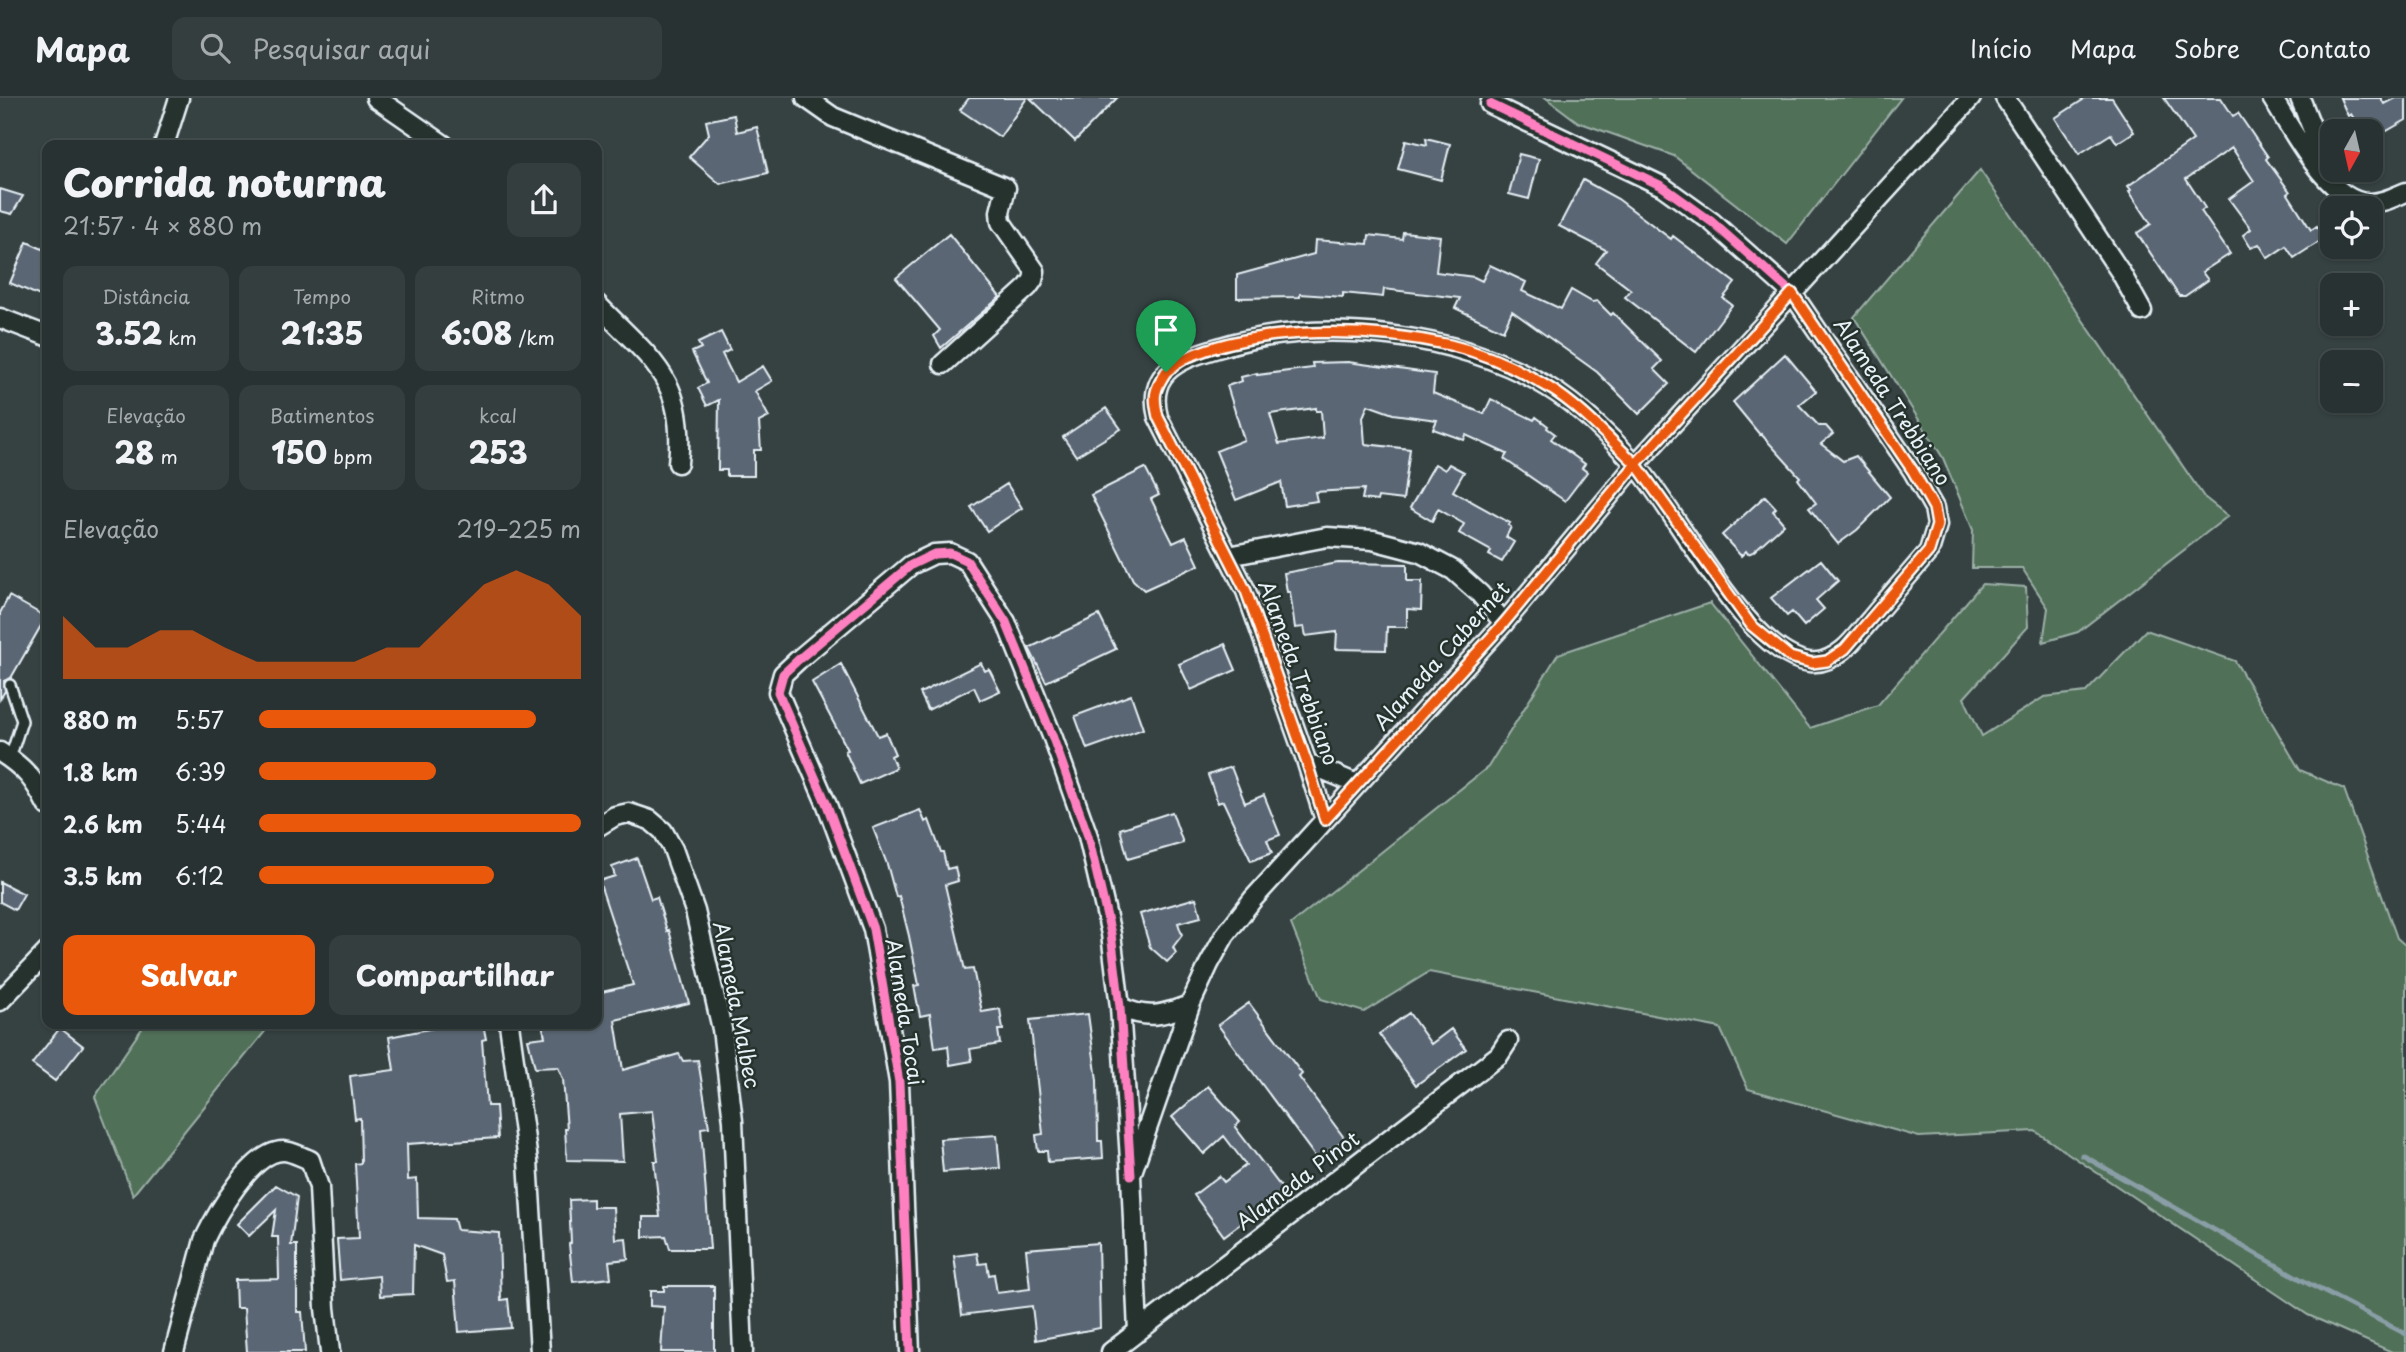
<!DOCTYPE html>
<html lang="pt">
<meta charset="utf-8">
<style>
:root{--surface:#283232;--page:#343e3e;--text:#f1f3f6;--muted:#a5aaac;--line:#444d4d;--accent:#ea580c}
body{margin:0;font-family:"Playpen Sans",sans-serif;background:var(--page);color:var(--text);height:100vh;display:flex;flex-direction:column;font-size:26px;white-space:nowrap}
*{box-sizing:border-box;margin:0}
p{font-size:23px;color:var(--muted)}
.icon{flex:none;width:38px;height:38px;fill:none;stroke:currentColor;stroke-width:2;stroke-linecap:round;stroke-linejoin:round}
.map{position:relative;flex:1;overflow:hidden}
.details{position:absolute;left:42px;top:42px;width:560px;height:889px;display:flex;flex-direction:column;background:var(--surface);border-radius:14px;box-shadow:0 2px 5px #0004,0 0 0 2px var(--line)}
.details>*{flex:none}
.needle{width:46px;rotate:188deg}
.controls{position:absolute;left:2320px;top:21px;display:grid;gap:14px}
.controls a{display:grid;place-items:center;width:63px;height:63px;border-radius:14px;background:var(--surface);box-shadow:0 2px 5px #0004,0 0 0 2px var(--line);font-size:35px}
.pin{position:absolute;display:grid;place-items:center;width:60px;height:60px;color:#fff;margin:-72px -30px;border-radius:50% 50% 50% 0;rotate:-45deg;box-shadow:0 0 7px #0007}
.pin .icon{rotate:45deg}
.round{display:grid;place-items:center;flex:none;width:74px;height:74px;border-radius:14px;background:var(--page)}
.headline{display:flex;align-items:center;justify-content:space-between;height:119px;padding:0 21px}
h1{font-size:38px;font-weight:800;line-height:52px}
.metrics{display:grid;grid-template-columns:repeat(3,1fr);gap:10px;height:119px;padding:7px 21px}
.metrics div{display:grid;align-content:center;border-radius:14px;background:var(--page);text-align:center}
.metrics b{font-size:30px;font-weight:800}
.metrics small{font-size:19px;font-weight:400}
.metrics p{font-size:19px}
.chart{height:196px;padding:14px 21px}
.chart p{display:flex;justify-content:space-between}
.chart svg{width:100%;height:126px;margin-top:7px;fill:var(--accent);opacity:.7}
.cta{display:flex;gap:14px;margin-top:auto;padding:14px 21px}
.cta a{flex:1;height:80px;border-radius:14px;background:var(--accent);color:#fff;font-size:28px;font-weight:800;line-height:80px;text-align:center}
.cta a+a{background:var(--page);color:var(--text)}
ul{padding:0 21px;list-style:none;font-size:23px}
li{display:grid;grid-template-columns:112px 84px 1fr;align-items:center;height:52px}
li i{height:18px;border-radius:9px;background:var(--accent)}
header{display:flex;align-items:center;gap:42px;box-sizing:border-box;height:98px;padding:0 35px;background:var(--surface);border-bottom:2px solid var(--line)}
header strong{font-size:33px}
nav{display:flex;gap:38px;margin-inline-start:auto;font-size:24px}
.search{width:490px;height:63px;background:var(--page);display:flex;align-items:center;gap:18px;box-sizing:border-box;padding:0 24px;border-radius:14px;color:var(--muted);font-size:26px}
.map>svg:first-child{display:block}
</style>
<header>
<strong>Mapa</strong>
<div class="search"><svg class="icon" aria-label="search" viewBox="0 0 24 24"><circle cx="10" cy="10" r="6"/><path d="M15 15l6 6"/></svg>Pesquisar aqui</div>
<nav><a>Início</a><a>Mapa</a><a>Sobre</a><a>Contato</a></nav>
</header>
<div class="map">
<svg width="2406" height="1254" viewBox="0 0 2406 1254">
<rect width="100%" height="100%" fill="#364242"/>
<filter id="ink" filterUnits="userSpaceOnUse"><feTurbulence type="fractalNoise" baseFrequency=".0143" numOctaves="2"/><feDisplacementMap in="SourceGraphic" scale="14" xChannelSelector="R" yChannelSelector="G"/><feConvolveMatrix kernelMatrix="1 2 1 2 8 2 1 2 1" color-interpolation-filters="sRGB"/></filter>
<g filter="url(#ink)">
<path fill="#517058" stroke="#9cb0a8" stroke-width="2" d="M1546 0H1901L1787 146 1674 58 1578 24Z
M1980 72 2204 399 2228 418 2078 534 2043 544 2048 510 2022 470H1972L1973 432 1943 360 1854 219Z
M1982 486 2026 489 2028 529 1964 600 1982 638 2044 599 2086 594 2146 532 2235 563 2300 672 2344 691 2397 840 2406 848V1254H2392L2308 1217 2035 1033 1919 1039 1748 991 1720 930 1429 874 1364 914 1321 901 1291 826 1488 669 1558 556 1710 505 1810 630 1878 607Z
M145 926H271L133 1097 95 999Z"/>
<g fill="none" stroke-linecap="round" stroke-linejoin="round">
<path stroke="#899ea6" stroke-width="5" d="M2082 1057 2311 1187 2406 1236"/>
</g>
<path fill="#5a6673" stroke="#e8f1f8" stroke-width="2" fill-rule="evenodd" d="M969 0H1027L1000 39 960 12Z
M1030 0H1117L1075 43Z
M2086 0H2112L2134 34 2117 45 2111 36 2079 56 2055 20Z
M2164 0H2221L2233 18 2238 15 2268 59 2266 61 2290 94 2288 96 2311 132 2317 128 2325 140 2294 160 2286 148 2268 160 2259 146 2251 150 2243 137 2251 131 2229 101 2254 83 2232 50 2186 81 2205 110 2201 113 2230 156 2202 174 2208 182 2185 198H2179L2137 135 2151 126 2129 93 2131 92 2128 88 2193 42Z
M2340 0H2381L2384 6 2395 0H2406V22L2371 42V33H2361L2351 16 2348 18Z
M734 17 737 34 757 29 768 75 720 86 689 59 709 36 706 23Z
M1426 40 1450 46 1441 82 1398 71 1406 42 1427 47Z
M1519 56 1539 61 1529 101 1509 96Z
M1583 82 1618 101 1671 141 1673 138 1735 185 1723 200 1732 207 1696 254 1625 199 1631 192 1596 165 1606 152 1559 128Z
M0 91 23 98 12 116 0 113Z
M1403 134 1440 138 1436 174 1474 179 1482 183 1490 167 1526 184 1522 193 1561 211 1571 192 1592 204 1597 203 1611 217 1613 215 1662 263 1654 271 1669 286 1639 316 1597 274 1512 213 1503 233 1455 210 1460 200 1384 191 1383 199 1343 195V199L1300 196V199L1237 200V177L1314 156 1315 142 1368 146 1369 137 1402 141Z
M949 136 1000 199 941 250 934 238 940 232 896 180Z
M27 144 47 153V201L10 185Z
M721 234 730 252 722 256 736 284 763 268 772 283 755 293 769 319 759 324 761 352H754V378H727V372H718L719 302 707 308 698 290 707 285 692 254 701 250 698 245Z
M1785 256 1816 293 1799 307 1819 328H1826L1833 336 1821 346 1843 363 1856 358 1890 399 1857 432 1838 446 1809 410 1816 405 1798 381 1800 379 1761 336 1760 337 1733 304Z
M1348 264 1435 276 1433 295 1484 316 1491 301 1534 322 1536 319 1548 328 1547 330 1555 336 1551 341 1585 366 1582 370 1587 374 1565 403 1504 361 1507 356 1466 337 1464 342 1433 331 1437 322 1393 316 1368 307 1363 319 1365 346 1410 351 1403 402 1378 399 1377 403 1362 401 1364 391 1315 394 1317 403 1285 408 1281 384 1236 402 1216 353 1244 342 1227 288 1242 283 1241 279 1257 275V277L1313 270 1312 265ZM1316 310V313H1321L1323 340 1279 346 1270 316Z
M1106 310 1121 331 1076 358 1063 339Z
M1435 366 1445 372 1449 366 1464 374 1453 393 1510 425 1508 427 1511 429 1506 439 1514 444 1502 464 1489 457 1491 453 1459 435 1464 426 1438 411 1432 423 1410 410Z
M1145 370 1159 397 1151 401 1173 445 1186 439 1199 467 1144 492 1133 482 1091 397Z
M1007 386 1022 410 987 433 971 409Z
M1765 398 1776 410 1773 413 1784 426 1753 454 1748 456 1746 453 1741 458 1722 437Z
M1821 462 1838 483 1816 502 1824 511 1804 528 1792 514 1787 518 1771 500Z
M1338 465 1407 466V483H1422L1421 512 1407 511V529H1387L1386 552 1336 551 1337 534 1306 538 1304 529 1295 530 1290 494H1287L1284 475Z
M9 498 46 519 11 580 4 583 5 593 0 601V515Z
M1099 517 1116 551 1046 584 1029 550Z
M1225 546 1236 572 1191 592 1179 566Z
M981 565 985 573 989 571 1000 593 980 602 974 589 928 612 920 595Z
M841 566 878 638 886 635 895 656 891 658 896 670 860 686 845 653 848 652 812 584Z
M1131 597 1143 631 1087 651 1075 618Z
M1231 669 1245 705 1264 697 1280 737 1267 742 1272 755 1251 763 1223 703 1218 705 1208 677Z
M920 712 925 724 929 722 941 754H943L947 771 955 769 958 783 945 787 965 872 973 871 982 914 1000 911 1003 932H998L1000 946 970 951 972 963 950 967 948 948 935 950 930 916 920 918 914 888 919 887 909 838 899 798 896 799 887 766 873 730Z
M1172 714 1183 745 1128 761 1120 731Z
M637 760 651 801 657 799 667 833 669 832 689 905 615 922 623 972 679 956 683 963 698 962 709 1029 701 1030 710 1151H670L666 1138 643 1139V1119H660L654 1063H658L652 1013 620 1016 623 1063 567 1062 565 1031H567L563 981 558 969 535 970 528 941 545 939 542 926H597V895L633 887 599 783 615 778 612 769Z
M0 784 24 796 15 812 0 804Z
M1196 800 1201 819 1178 825 1182 837 1173 849 1176 855 1167 864 1150 849 1140 816Z
M1249 905 1302 976 1299 979 1345 1041 1317 1061 1218 927Z
M1409 915 1431 946 1451 931 1466 951 1416 987 1379 936Z
M1088 916 1097 982 1098 1043H1102L1103 1060 1048 1064 1047 1053H1038L1036 1037 1043 1036 1030 922Z
M454 926H483L486 941 482 942 487 1008H496L498 1040 407 1046 408 1082 417 1081 418 1120 454 1121 457 1132 499 1135 501 1202 508 1201 511 1230 459 1234 455 1183 447 1184 442 1157 414 1147 413 1196 380 1198 379 1178 340 1182 337 1141 359 1140 355 1066 361 1065 360 1020 355 1021 350 978 394 972 389 939Z
M60 930 83 948 55 983 32 966Z
M1208 988 1240 1024 1235 1029 1284 1093 1224 1138 1194 1097 1219 1078 1224 1084 1246 1067 1224 1038 1204 1056 1172 1019Z
M997 1037 1000 1070 943 1074 940 1041Z
M276 1087 297 1099 291 1147H297V1214H302L305 1254H247L244 1210H236L235 1182 279 1181 278 1139H272L276 1112 249 1138 237 1126Z
M593 1101V1109H613L615 1141 626 1140 628 1161 609 1163 611 1180 573 1184 569 1146 571 1145 569 1102Z
M1098 1145 1100 1230 1036 1242 1032 1208 962 1217 954 1158 977 1155 979 1166 987 1165 989 1177 994 1176 997 1195 1030 1191 1026 1151Z
M664 1188H714V1254H661L664 1209 650 1208V1193H664Z"/>
<g fill="none" stroke-linecap="round" stroke-linejoin="round">
<g stroke="#e8f1f8" stroke-width="14">
<path id="service" d="M10 660 22 623 10 587"/>
</g>
<g stroke="#e8f1f8" stroke-width="23">
<path id="minor" d="M376 0 444 47
M806 0 833 19 1006 90 1000 114 1001 124 1035 173 1033 182 1028 189 943 266
M2005 0 2121 175 2142 213
M2272 0C2292 31 2329 105 2369 105 2383 105 2394 99 2406 94
M2300 0 2318 45 2317 68
M164 47 179 0
M597 206C650 261 687 281 678 365
M0 220 47 238
M1229 458 1327 439 1373 442 1419 454 1453 472 1480 496 1504 525
M0 654C25 670 34 681 47 707
M1307 665 1357 686
M1325 722 1307 665 1246 493 1158 319C1146 271 1183 260 1221 249 1319 218 1461 235 1548 289 1578 307 1612 340 1635 366 1678 414 1745 554 1809 564 1822 566 1833 560 1843 552 1853 544 1862 531 1871 521 1890 498 1910 476 1929 453L1937 427 1934 410 1913 373 1792 195 1712 124 1662 88 1490 6
M597 729 615 718 629 715 650 722 663 733 673 751 695 813 722 931 733 1023 743 1254
M0 903 47 854
M1120 909C1149 922 1162 917 1190 907
M509 926 528 1063 540 1254
M1138 1234 1131 1077 1190 907 1209 866 1225 837 1253 801 1504 525 1636 366 1971 0
M174 1254 204 1142C216 1117 252 1053 283 1053 292 1053 301 1059 310 1062L319 1089 325 1210 330 1254
M910 1254 899 984 873 831 827 707 778 594 783 576 798 562 911 467 934 456 950 455 967 463 1006 524 1053 640 1088 738 1111 836 1120 909 1131 1077
M1111 1254 1481 971 1499 957 1508 943"/>
</g>
<use href="#service" stroke="#26332d" stroke-width="9"/>
<use href="#minor" stroke="#26332d" stroke-width="18"/>
<g stroke="#26332d" stroke-width="13">
<path id="cycleway" d="M1325 722 1307 665 1246 493 1158 319C1146 271 1183 260 1221 249 1319 218 1461 235 1548 289 1578 307 1612 340 1635 366 1678 414 1745 554 1809 564 1822 566 1833 560 1843 552 1853 544 1862 531 1871 521 1890 498 1910 476 1929 453L1937 427 1934 410 1913 373 1792 195 1712 124 1662 88 1490 6
M910 1254 899 984 873 831 827 707 778 594 783 576 798 562 911 467 934 456 950 455 967 463 1006 524 1053 640 1088 738 1111 836 1120 909 1131 1077"/>
</g>
<use href="#cycleway" stroke="#ff80c0" stroke-width="9"/>
</g>
</g>
<g fill="none" stroke-linecap="round" stroke-linejoin="round" filter="url(#ink)">
<g stroke="#fff" stroke-width="14">
<path id="route" d="M1166 274C1154 292 1153 298 1158 319L1246 493 1307 665 1325 722 1504 525 1636 366 1751 527 1790 559 1812 565 1827 563 1845 551 1929 453 1937 427 1934 410 1913 373 1792 195 1636 366C1608 340 1581 309 1548 289 1519 271 1484 255 1450 247 1374 230 1261 227 1188 259 1180 262 1173 269 1166 274"/>
</g>
<use href="#route" stroke="#ea580c" stroke-width="9"/>
</g>
<g text-anchor="middle" stroke-width="5" stroke-linejoin="round" paint-order="stroke">
<g font-size="21" fill="#e8f1f8" stroke="#26332d">
<text transform="translate(1892 304) rotate(57)" y="7">Alameda Trebbiano</text>
<text transform="translate(1442 558) rotate(-48)" y="7">Alameda Cabernet</text>
<text transform="translate(1298 575) rotate(70)" y="7">Alameda Trebbiano</text>
<text transform="translate(736 907) rotate(79)" y="7">Alameda Malbec</text>
<text transform="translate(904 914) rotate(81)" y="7">Alameda Tocai</text>
<text transform="translate(1298 1083) rotate(-37)" y="7">Alameda Pinot</text>
</g>
</g>
</svg>
<div class="controls">
<a><svg class="needle" viewBox="-14 -14 28 28"><path d="M0-13l5 13h-10z" fill="#e53935"/><path d="M0 13l5-13h-10z" fill="#a5aaac"/></svg></a>
<a><svg class="icon" aria-label="locate" viewBox="0 0 24 24"><circle cx="12" cy="12" r="6"/><path d="M12 2v4M12 18v4M2 12h4M18 12h4"/></svg></a>
<a>+</a>
<a>−</a>
</div>
<div class="pin" style="left:1166px;top:274px;background:#1e9e55"><svg class="icon" aria-label="arrive" viewBox="0 0 24 24"><path d="M6 21V4h12l-3 4 3 4H6"/></svg></div>
<section class="details">
<div class="headline"><div><h1>Corrida noturna</h1><p>21:57 · 4 × 880 m</p></div><a class="round"><svg class="icon" aria-label="share" viewBox="0 0 24 24"><path d="M12 15V3M7 8l5-5 5 5M5 13v7h14v-7"/></svg></a></div>
<div class="metrics">
<div><p>Distância</p><b>3.52<small> km</small></b></div>
<div><p>Tempo</p><b>21:35</b></div>
<div><p>Ritmo</p><b>6:08<small> /km</small></b></div>
</div>
<div class="metrics">
<div><p>Elevação</p><b>28<small> m</small></b></div>
<div><p>Batimentos</p><b>150<small> bpm</small></b></div>
<div><p>kcal</p><b>253</b></div>
</div>
<div class="chart"><p><span>Elevação</span>219–225 m</p>
<svg viewBox="0 0 160 44" preserveAspectRatio="none"><path d="M0 44V22L10 33L20 33L30 27L40 27L50 33L60 38L70 38L80 38L90 38L100 33L110 33L120 22L130 11L140 6L150 11L160 22V44z"/></svg>
</div>
<ul>
<li><b>880 m</b>5:57<i style="width:86%"></i></li>
<li><b>1.8 km</b>6:39<i style="width:55%"></i></li>
<li><b>2.6 km</b>5:44<i style="width:100%"></i></li>
<li><b>3.5 km</b>6:12<i style="width:73%"></i></li>
</ul>
<div class="cta"><a>Salvar</a><a>Compartilhar</a></div>
</section>
</div>
